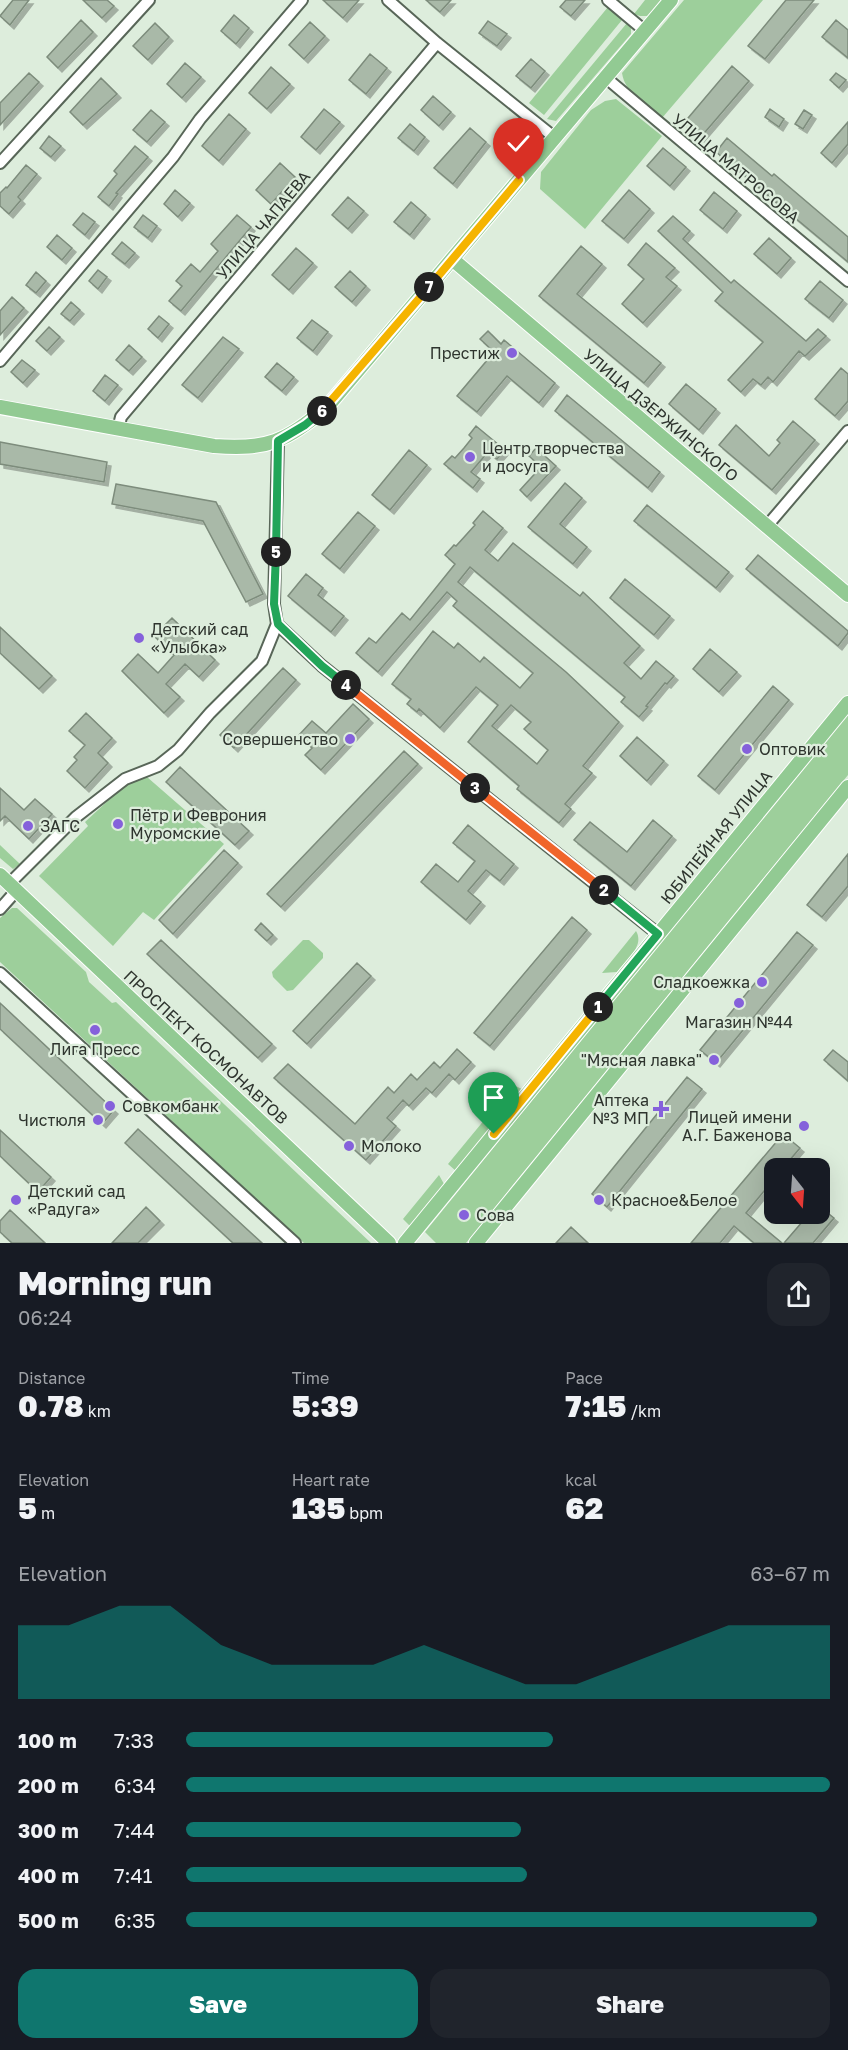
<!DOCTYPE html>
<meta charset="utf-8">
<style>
:root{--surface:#171b24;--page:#20242c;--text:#f1f3f6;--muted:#9ea1a6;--accent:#0f766e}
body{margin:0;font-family:"Golos Text",sans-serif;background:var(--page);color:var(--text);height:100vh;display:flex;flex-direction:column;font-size:22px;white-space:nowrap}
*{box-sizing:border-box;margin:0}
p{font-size:20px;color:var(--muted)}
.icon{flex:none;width:33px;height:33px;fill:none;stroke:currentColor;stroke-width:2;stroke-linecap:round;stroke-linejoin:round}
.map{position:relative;height:1243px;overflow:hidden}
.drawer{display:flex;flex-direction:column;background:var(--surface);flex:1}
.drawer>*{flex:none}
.needle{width:39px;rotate:163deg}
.fabs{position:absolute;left:764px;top:1158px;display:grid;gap:12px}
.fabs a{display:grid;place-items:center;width:66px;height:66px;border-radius:12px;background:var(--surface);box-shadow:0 6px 24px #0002;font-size:30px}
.pin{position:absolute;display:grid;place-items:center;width:51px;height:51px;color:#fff;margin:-62px -26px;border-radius:50% 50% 50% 0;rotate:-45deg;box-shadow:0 0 6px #0007}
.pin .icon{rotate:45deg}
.km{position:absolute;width:30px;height:30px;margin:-15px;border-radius:50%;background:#222;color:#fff;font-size:16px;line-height:30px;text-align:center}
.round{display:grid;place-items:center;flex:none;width:63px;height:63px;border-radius:18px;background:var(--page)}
.summary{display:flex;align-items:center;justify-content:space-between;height:102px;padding:0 18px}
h1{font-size:33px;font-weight:800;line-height:45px}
.metrics{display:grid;grid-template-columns:repeat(3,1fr);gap:9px;height:102px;padding:6px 18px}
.metrics div{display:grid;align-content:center}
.metrics b{font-size:30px;font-weight:800}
.metrics small{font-size:16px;font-weight:400}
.metrics p{font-size:16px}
.chart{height:168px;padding:12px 18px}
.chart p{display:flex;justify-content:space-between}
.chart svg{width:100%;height:108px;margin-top:6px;fill:var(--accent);opacity:.7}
.action{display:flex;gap:12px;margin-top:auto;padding:12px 18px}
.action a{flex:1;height:69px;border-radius:18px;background:var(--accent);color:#fff;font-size:24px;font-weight:800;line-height:69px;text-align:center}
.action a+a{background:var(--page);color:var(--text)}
ul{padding:0 18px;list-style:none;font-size:20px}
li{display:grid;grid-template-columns:96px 72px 1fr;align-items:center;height:45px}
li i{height:15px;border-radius:8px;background:var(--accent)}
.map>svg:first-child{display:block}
</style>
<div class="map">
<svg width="848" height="1243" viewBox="0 0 848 1243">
<defs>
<filter id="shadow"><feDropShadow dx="4" dy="4" stdDeviation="0" flood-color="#0004"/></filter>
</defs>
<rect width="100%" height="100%" fill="#ddeddc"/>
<path fill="#9dcf9b" d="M645 0H661L648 16H640L634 14Z
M684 0H763L662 118C647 105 625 94 622 73Z
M608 7 622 20 544 115 529 103Z
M627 23 631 28V34L556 121 547 119Z
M616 99 662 136 585 229 540 189 541 172 591 110 605 101Z
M848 712V775L466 1243H436L425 1232Z
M147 777 224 844 154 920 143 912 113 946 39 876 88 826 85 822 126 784Z
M0 845 20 864 13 869 0 858Z
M12 908H17L86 972 89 982 112 1003 116 1002 371 1243H304L0 962V918Z
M636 931C645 946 626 960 617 972L602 973Z
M303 940H309L323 953V958L293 990 287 991 273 977 272 972Z
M513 1085 522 1089 456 1171 448 1164Z
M439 1175 444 1184 410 1226 403 1219Z"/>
<path fill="#a9b9a8" stroke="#7d8c7c" stroke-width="1.5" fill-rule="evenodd" filter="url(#shadow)" d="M13 0H29L10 25 0 16Z
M83 0H107L114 6 102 18Z
M323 0H359L343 18Z
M426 0H451L440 12Z
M566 0H585L571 16 560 7Z
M786 0H814L765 59 748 46Z
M234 15 249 28 236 44 221 31Z
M81 20 93 32 58 68 47 57Z
M836 20 848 30V58L822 37Z
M488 21 507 34 497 46 479 33Z
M310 22 325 36 304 59 289 45Z
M155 23 169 37 148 60 133 46Z
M370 54 387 68 366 94 349 80Z
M531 59 545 71 531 88 516 76Z
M185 63 201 77 182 98 167 84Z
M732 66 749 81 700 138 683 124Z
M271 67 290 84 267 109 249 93Z
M29 73 39 82 0 125V103Z
M836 73 846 80 839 88 830 80Z
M101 78 117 94 83 125 70 112Z
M433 96 451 112 439 126 421 110Z
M324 109 340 122 316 150 301 137Z
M770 109 784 119 779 127 765 117Z
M151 110 165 122 147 142 133 130Z
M804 110 812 115 803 129 795 124Z
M229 114 246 129 219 161 202 146Z
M848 122V144L832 163 821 153Z
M410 124 425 137 414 151 398 138Z
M470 128 486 142 453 184 434 168Z
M49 136 61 146 51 157 40 148Z
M727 138 772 176 774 174 848 237V262L716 152Z
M135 146 148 157 116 193 118 194 109 206 98 197 117 174 114 171Z
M663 148 686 167 670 186 647 166Z
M280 163 295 177 271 204 256 190Z
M26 165 37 174 18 197 21 200 9 214 0 206V193L6 187 7 188Z
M175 190 190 203 178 217 164 204Z
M629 190 650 209 624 239 602 221Z
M714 192 737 211 723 229 700 210Z
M348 197 364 211 348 229 332 215Z
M411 202 426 215 410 235 394 222Z
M83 213 95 222 85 235 73 225Z
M143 215 157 226 148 238 134 227Z
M237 215 251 227 181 311 169 301 182 286 176 281 191 264 200 272 218 251 211 244Z
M673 216 690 231 683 239 731 283 734 280 806 341 818 329 826 336 805 356 799 351 773 382 768 377 761 385 753 379 741 392 728 380 763 342 715 301 723 292 658 231Z
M57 235 72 248 62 260 47 247Z
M769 238 791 258 777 274 754 254Z
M122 242 135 253 125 264 112 254Z
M646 243 675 268 666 277 677 286 643 323 622 304 644 279 628 265Z
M581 246 602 264 577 294 661 363 644 383 539 296Z
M296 248 313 263 289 290 272 275Z
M98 270 107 277 98 289 89 281Z
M350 271 366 286 352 302 335 287Z
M36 272 46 281 36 293 26 285Z
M820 281 843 300 829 318 805 299Z
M12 297 24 308 0 335V311Z
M71 302 80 310 70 321 61 314Z
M159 316 169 324 158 338 148 329Z
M312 320 328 332 313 351 297 338Z
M49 327 60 337 47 351 36 341Z
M488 331 501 344 504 340 555 383 539 403 507 376 477 412 457 396 494 352 480 339Z
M223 337 239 349 198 398 182 385Z
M129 345 142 357 129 371 116 360Z
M22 360 35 370 23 383 11 372Z
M277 363 294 377 282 391 265 377Z
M841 368 848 374V401L835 416 815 399Z
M105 375 118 385 105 401 93 391Z
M686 384 716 409 699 430 669 404Z
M567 395 660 472 648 488 555 411Z
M793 421 815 440 772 490 719 445 736 425 769 456 780 443 777 440Z
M476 426 505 450 497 459 488 452 471 472 480 479 473 488 444 464 452 456 455 458 464 448 472 438 469 435Z
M0 442 107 462 104 482 0 464Z
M536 448 556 466 527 497 520 490 541 467 529 456Z
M409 450 427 465 390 510 372 495Z
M565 483 582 498 560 524 587 547 573 564 528 527Z
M116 484 216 502 263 594 246 602 203 521 112 504Z
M647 505 729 572 716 588 634 521Z
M483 511 503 528 485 550 498 561 513 543 580 596 583 592 640 646 624 663 641 679 656 661 674 676 667 684 665 683 646 706 648 707 639 717 621 702 625 697 470 567 458 582 566 672 619 722 583 766 592 773 565 804 571 809 559 823 517 789 519 786 468 742 498 705 476 687 440 728 419 709 417 712 407 704 411 699 392 684 433 631 454 648 458 643 480 662 484 657 520 688 533 673 453 606 457 601 447 592 378 672 356 653 369 638 376 643 402 613 410 620 455 564 445 555 454 545 456 546 475 525 473 523ZM511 705 531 722 524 729 548 750 537 764 492 726Z
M358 512 375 526 340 569 322 554Z
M758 555 848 631V633L838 646 746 569Z
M306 574 323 588 318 595 344 616 331 632 288 596Z
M625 579 670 616 654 635 610 598Z
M172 618 215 660 199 677 185 664 166 684 180 697 164 713 122 671 138 654 158 673 174 655 154 636Z
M0 627 52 676 39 689 0 653Z
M710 649 737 672 719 692 693 669Z
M283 668 296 680 234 748 220 735Z
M773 686 789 700 715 790 698 776Z
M353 704 369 719 321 770 305 755 312 748 299 735 312 721 326 733Z
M86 713 112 738 98 753 108 763 85 788 67 771 77 760 74 757 85 745 69 731Z
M637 737 664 761 647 781 620 756Z
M404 751 418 764 281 907 267 894Z
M180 767 249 831 235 845 166 782Z
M0 788 24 810 35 799 52 814 29 839 5 816 0 821Z
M653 820 672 836 631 886 574 840 590 822 627 852Z
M468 825 514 864 500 881 486 870 468 891 481 902 466 920 421 882 436 864 458 882 475 861 453 843Z
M224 850 238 863 173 934 159 920Z
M848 854V886L822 917 807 905Z
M572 917 587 930 490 1046 474 1033Z
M261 923 273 935 267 941 255 930Z
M797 932 813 945 716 1063 700 1050Z
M161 940 272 1044 258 1058 147 954Z
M357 963 371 976 307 1044 293 1031Z
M0 1003 114 1110 102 1124 0 1029Z
M457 1049 471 1062 455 1080 449 1074 432 1093 426 1088 409 1106 403 1100 387 1118 396 1126 366 1160 274 1078 288 1064 355 1124 388 1087 394 1093 411 1074 417 1080 434 1062 440 1068Z
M833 1050 848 1062V1081L824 1060Z
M687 1077 702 1089 607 1207 592 1194Z
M138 1129 262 1243H233L125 1143Z
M0 1130 51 1177 38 1192 0 1156Z
M783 1134 800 1148 783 1168H774V1179L746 1213 782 1243H754L734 1226 720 1243H691Z
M819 1206 834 1218 813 1243H784L809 1214H819Z
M146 1207 160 1221 138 1243H112Z
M10 1210 45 1243H12L0 1232V1221Z
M571 1227 588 1243H556Z"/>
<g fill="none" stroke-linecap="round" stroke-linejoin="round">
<g stroke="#586658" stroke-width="14">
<path id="minor" d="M388 0 437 43 555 138
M608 0 645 31
M605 77 848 281
M0 163 149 0
M0 361 173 157 200 119 302 0
M118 429 121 417 437 43
M767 526 848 431
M277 624 322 666 658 934
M9 884 76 817 125 779 158 766 178 750 210 713 262 661 277 624 274 604 278 441
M0 909 16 891
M0 973 295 1243"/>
</g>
<g stroke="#fff" stroke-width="16">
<path id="major" d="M452 259 848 595
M0 407 214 446C268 450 285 442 327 407L671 0
M0 875 389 1243
M405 1243 848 703
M476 1243 848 787"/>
</g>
<use href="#minor" stroke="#fff" stroke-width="10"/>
<use href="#major" stroke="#92ca93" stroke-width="14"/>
</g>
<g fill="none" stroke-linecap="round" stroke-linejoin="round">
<g stroke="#fff" stroke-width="12">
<path id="split-1" d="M494 1134 598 1007"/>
</g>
<g stroke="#fff" stroke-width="12">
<path id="split-2" d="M598 1007 658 934 604 890"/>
</g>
<g stroke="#fff" stroke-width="12">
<path id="split-3" d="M475 788 604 890"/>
</g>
<g stroke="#fff" stroke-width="12">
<path id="split-4" d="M346 685 475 788"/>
</g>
<g stroke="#fff" stroke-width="12">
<path id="split-5" d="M276 552 274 604 278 624 322 666 346 685"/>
</g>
<g stroke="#fff" stroke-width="12">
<path id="split-6" d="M276 552 278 441 305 425 322 411"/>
</g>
<g stroke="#fff" stroke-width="12">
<path id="split-7" d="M322 411 429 287"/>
</g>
<g stroke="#fff" stroke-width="12">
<path id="split-8" d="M429 287 519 180"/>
</g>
<use href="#split-1" stroke="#f5b400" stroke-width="8"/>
<use href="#split-2" stroke="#22a559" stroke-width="8"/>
<use href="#split-3" stroke="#f0652b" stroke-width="8"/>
<use href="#split-4" stroke="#f0652b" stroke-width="8"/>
<use href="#split-5" stroke="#22a559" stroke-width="8"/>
<use href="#split-6" stroke="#22a559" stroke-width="8"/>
<use href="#split-7" stroke="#f5b400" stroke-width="8"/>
<use href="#split-8" stroke="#f5b400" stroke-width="8"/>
</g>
<g fill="#8561db" stroke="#ddeddc" stroke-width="2">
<circle cx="512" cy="353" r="6"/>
<circle cx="470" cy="457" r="6"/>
<circle cx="139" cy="638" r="6"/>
<circle cx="350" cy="739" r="6"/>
<circle cx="747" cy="749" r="6"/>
<circle cx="118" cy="824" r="6"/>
<circle cx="28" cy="826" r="6"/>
<circle cx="762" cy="982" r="6"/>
<circle cx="739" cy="1003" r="6"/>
<circle cx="95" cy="1030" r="6"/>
<circle cx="714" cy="1060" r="6"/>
<circle cx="110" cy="1106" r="6"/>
<path d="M658 1100h6v6h6v6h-6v6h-6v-6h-6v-6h6z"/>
<circle cx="98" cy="1120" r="6"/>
<circle cx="804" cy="1126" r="6"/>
<circle cx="349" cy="1146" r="6"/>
<circle cx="16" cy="1200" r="6"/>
<circle cx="599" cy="1200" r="6"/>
<circle cx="464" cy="1215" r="6"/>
</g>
<g text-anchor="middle" stroke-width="4.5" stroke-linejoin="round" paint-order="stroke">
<g font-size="16" fill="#2e342e" stroke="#ddeddc">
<text transform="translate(736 168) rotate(40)" y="6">УЛИЦА МАТРОСОВА</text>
<text transform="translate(263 225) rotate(-50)" y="6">УЛИЦА ЧАПАЕВА</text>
<text transform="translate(661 415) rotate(40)" y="6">УЛИЦА ДЗЕРЖИНСКОГО</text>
<text transform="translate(716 837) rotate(-51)" y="6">ЮБИЛЕЙНАЯ УЛИЦА</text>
<text transform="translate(206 1047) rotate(43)" y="6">ПРОСПЕКТ КОСМОНАВТОВ</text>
</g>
<g font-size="16" fill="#2e342e" stroke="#ddeddc" text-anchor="start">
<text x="500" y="359" text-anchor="end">Престиж</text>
<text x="482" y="454">Центр творчества<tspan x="482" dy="18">и досуга</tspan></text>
<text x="151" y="635">Детский сад<tspan x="151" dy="18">«Улыбка»</tspan></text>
<text x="338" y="745" text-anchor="end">Совершенство</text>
<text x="759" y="755">Оптовик</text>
<text x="130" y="821">Пётр и Феврония<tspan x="130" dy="18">Муромские</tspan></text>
<text x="40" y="832">ЗАГС</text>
<text x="750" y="988" text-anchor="end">Сладкоежка</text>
<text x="739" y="1028" text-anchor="middle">Магазин №44</text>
<text x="95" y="1055" text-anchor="middle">Лига Пресс</text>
<text x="702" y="1066" text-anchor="end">"Мясная лавка"</text>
<text x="649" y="1106" text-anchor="end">Аптека<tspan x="649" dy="18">№3 МП</tspan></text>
<text x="122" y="1112">Совкомбанк</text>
<text x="792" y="1123" text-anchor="end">Лицей имени<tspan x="792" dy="18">А.Г. Баженова</tspan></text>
<text x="86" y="1126" text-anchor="end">Чистюля</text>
<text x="361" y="1152">Молоко</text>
<text x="28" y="1197">Детский сад<tspan x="28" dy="18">«Радуга»</tspan></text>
<text x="611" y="1206">Красное&amp;Белое</text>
<text x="476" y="1221">Сова</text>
</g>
</g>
</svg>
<div class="fabs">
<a><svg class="needle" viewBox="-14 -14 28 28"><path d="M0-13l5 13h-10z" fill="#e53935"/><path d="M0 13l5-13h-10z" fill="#9ea1a6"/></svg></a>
</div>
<div class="pin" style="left:494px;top:1134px;background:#1e9e55"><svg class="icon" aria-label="arrive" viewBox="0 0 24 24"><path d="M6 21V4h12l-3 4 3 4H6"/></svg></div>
<div class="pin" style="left:519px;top:180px;background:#d93025"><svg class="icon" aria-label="check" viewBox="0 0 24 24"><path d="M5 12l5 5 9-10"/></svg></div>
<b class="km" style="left:598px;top:1007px">1</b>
<b class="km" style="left:604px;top:890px">2</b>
<b class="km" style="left:475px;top:788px">3</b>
<b class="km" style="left:346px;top:685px">4</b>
<b class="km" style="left:276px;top:552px">5</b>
<b class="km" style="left:322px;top:411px">6</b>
<b class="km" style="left:429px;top:287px">7</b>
</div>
<section class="drawer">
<div class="summary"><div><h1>Morning run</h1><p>06:24</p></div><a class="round"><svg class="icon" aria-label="share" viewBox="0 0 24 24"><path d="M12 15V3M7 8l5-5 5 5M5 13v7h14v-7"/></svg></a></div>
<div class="metrics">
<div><p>Distance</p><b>0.78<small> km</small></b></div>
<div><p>Time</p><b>5:39</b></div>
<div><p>Pace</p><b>7:15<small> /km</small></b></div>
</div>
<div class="metrics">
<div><p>Elevation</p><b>5<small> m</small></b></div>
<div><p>Heart rate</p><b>135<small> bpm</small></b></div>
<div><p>kcal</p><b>62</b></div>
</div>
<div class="chart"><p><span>Elevation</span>63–67 m</p>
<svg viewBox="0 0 160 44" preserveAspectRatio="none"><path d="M0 44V14L10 14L20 6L30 6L40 22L50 30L60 30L70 30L80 22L90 30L100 38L110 38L120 30L130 22L140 14L150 14L160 14V44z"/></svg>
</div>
<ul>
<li><b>100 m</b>7:33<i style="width:57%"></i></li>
<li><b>200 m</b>6:34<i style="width:100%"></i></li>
<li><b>300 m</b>7:44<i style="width:52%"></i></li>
<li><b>400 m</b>7:41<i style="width:53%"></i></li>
<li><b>500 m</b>6:35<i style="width:98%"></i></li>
</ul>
<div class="action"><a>Save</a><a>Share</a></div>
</section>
